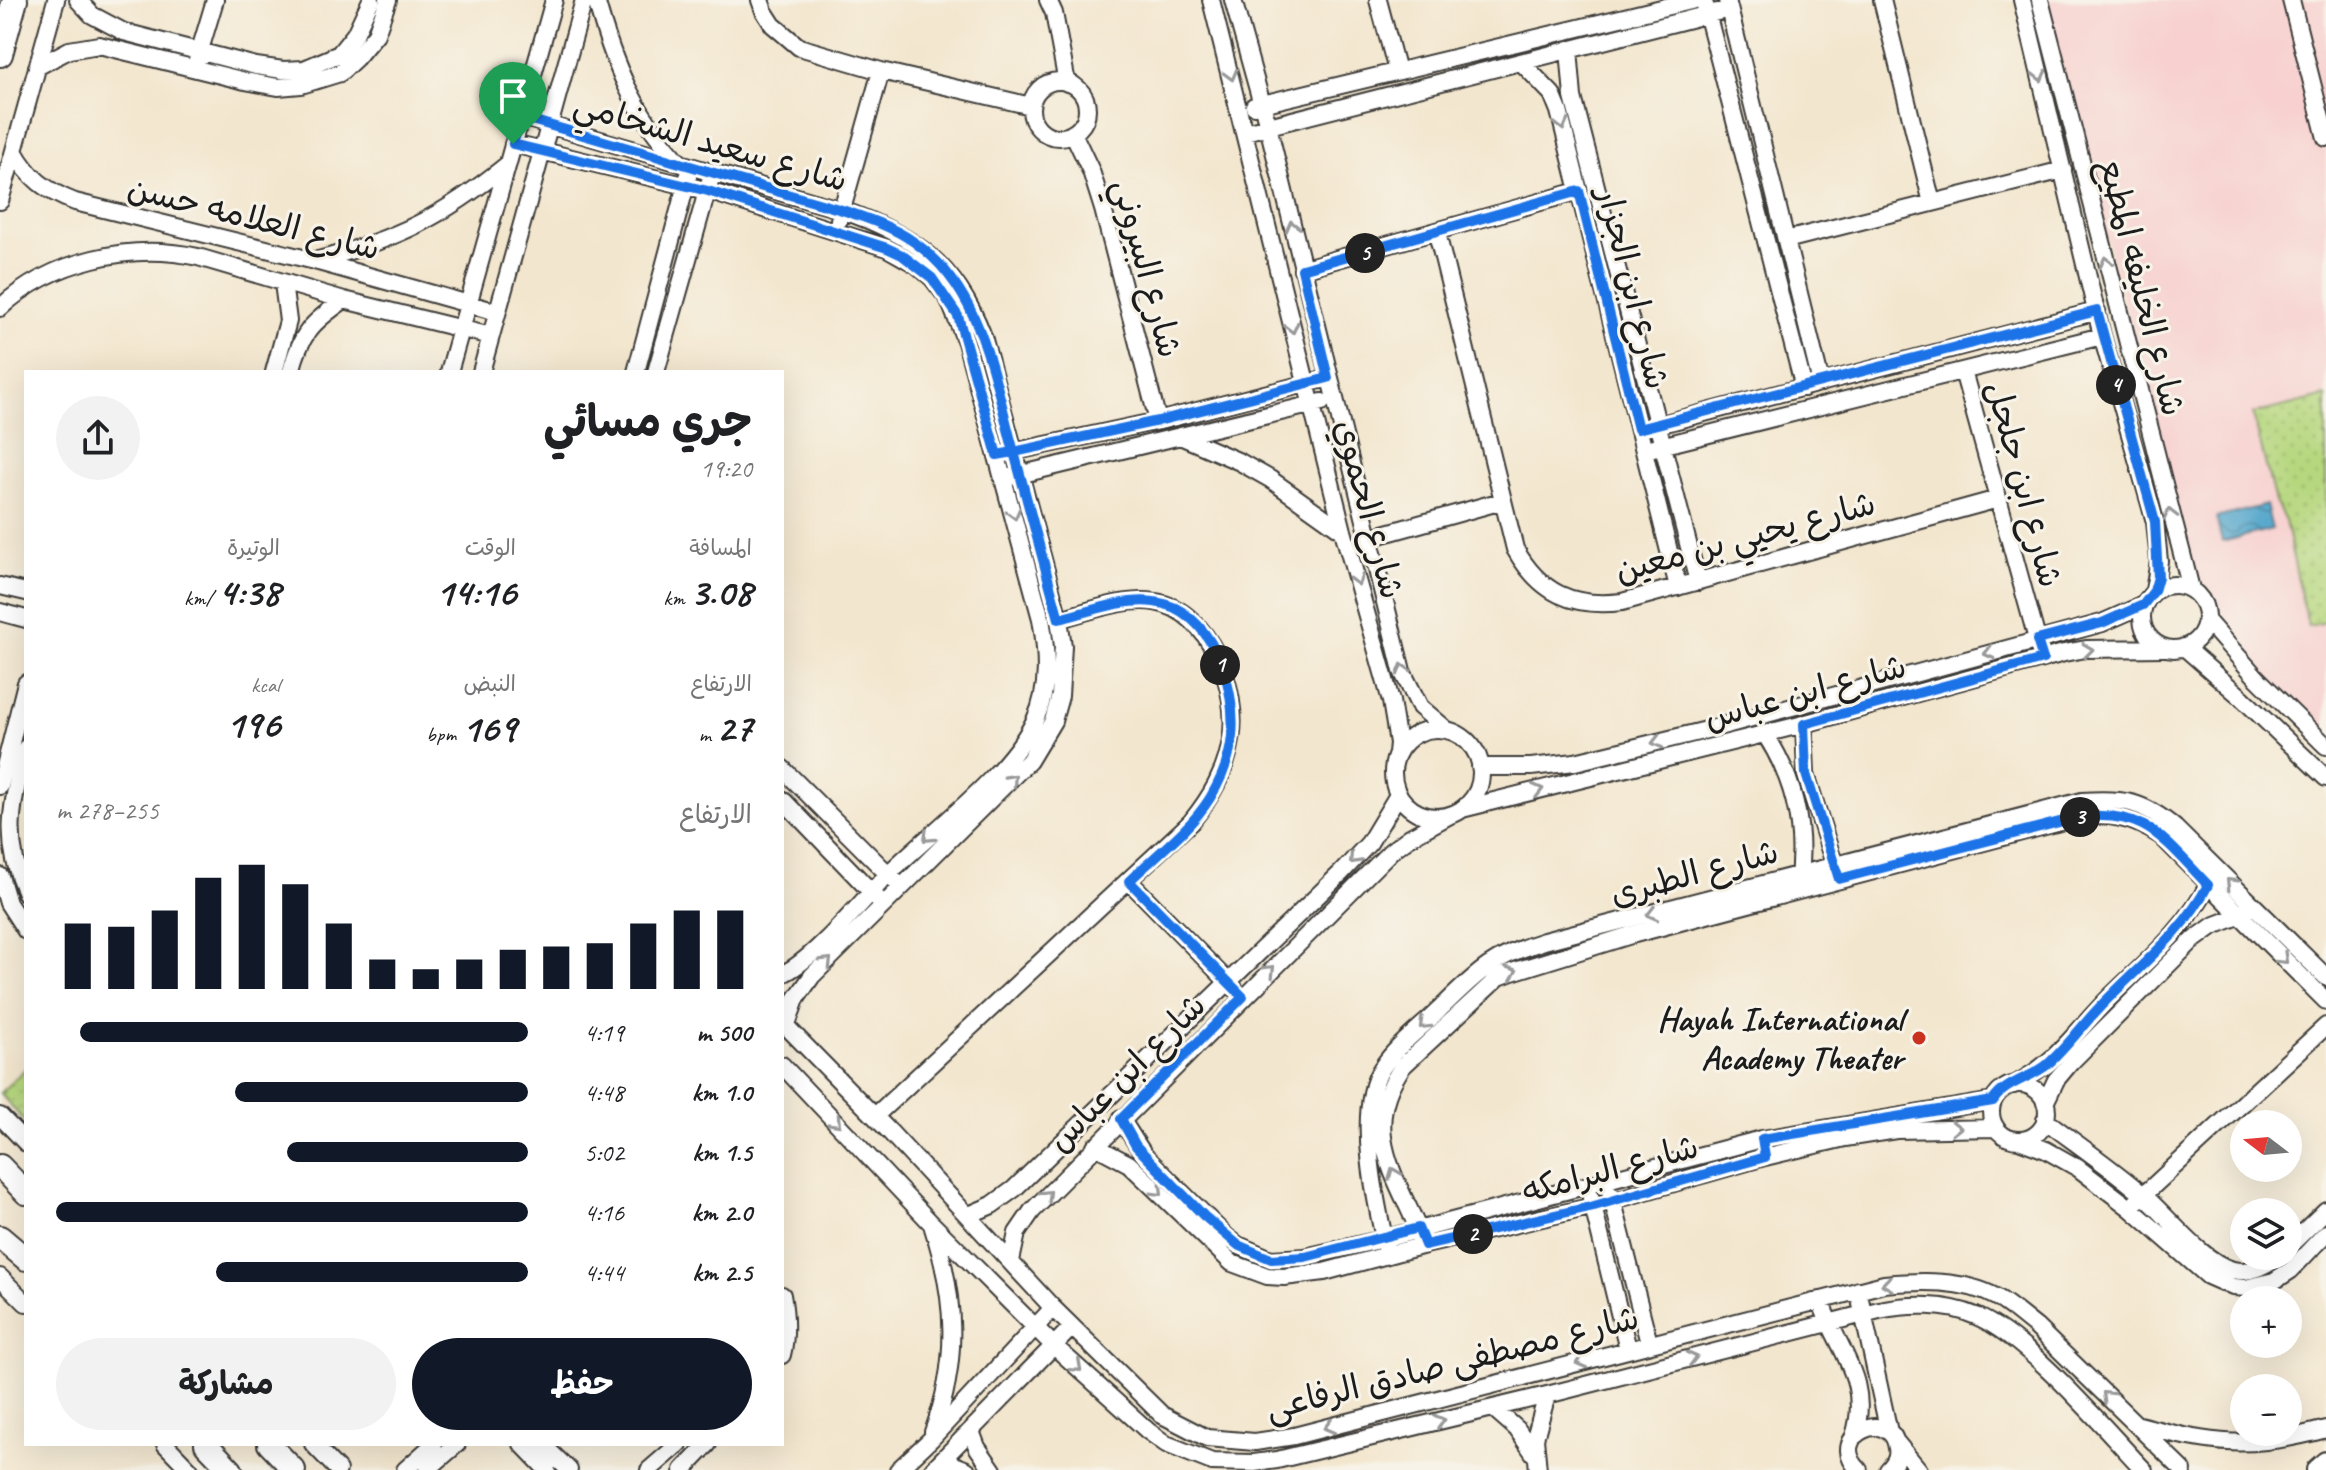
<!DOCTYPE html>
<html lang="ar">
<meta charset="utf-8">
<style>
:root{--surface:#fff;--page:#f2f2f2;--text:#202124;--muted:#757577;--accent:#111827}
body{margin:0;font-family:Caveat,"Playpen Sans Arabic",sans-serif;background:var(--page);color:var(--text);direction:rtl;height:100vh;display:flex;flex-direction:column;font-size:30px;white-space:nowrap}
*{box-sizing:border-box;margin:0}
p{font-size:26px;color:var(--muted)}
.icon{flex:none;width:44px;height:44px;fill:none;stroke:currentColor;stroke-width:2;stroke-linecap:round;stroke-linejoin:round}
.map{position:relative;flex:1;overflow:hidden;direction:ltr}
.sheet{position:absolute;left:24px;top:370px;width:760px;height:1076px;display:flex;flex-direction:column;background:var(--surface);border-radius:0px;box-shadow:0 8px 32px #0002;direction:rtl}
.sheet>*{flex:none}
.needle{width:52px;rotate:286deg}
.buttons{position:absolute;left:2230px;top:1110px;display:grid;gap:16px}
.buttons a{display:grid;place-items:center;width:72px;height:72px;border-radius:50%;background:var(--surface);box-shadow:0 8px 32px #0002;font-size:40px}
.pin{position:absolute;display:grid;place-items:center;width:68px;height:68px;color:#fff;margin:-82px -34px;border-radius:50% 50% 50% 0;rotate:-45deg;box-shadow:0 0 8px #0007}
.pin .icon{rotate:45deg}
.km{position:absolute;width:40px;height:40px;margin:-20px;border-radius:50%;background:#222;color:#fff;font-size:22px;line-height:40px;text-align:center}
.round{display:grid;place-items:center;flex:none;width:84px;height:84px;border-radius:42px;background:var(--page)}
.head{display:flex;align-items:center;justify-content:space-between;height:136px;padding:0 32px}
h1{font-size:44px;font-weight:700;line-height:60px}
.figures{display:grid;grid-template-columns:repeat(3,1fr);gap:12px;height:136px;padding:8px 32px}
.figures div{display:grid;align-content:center}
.figures b{font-size:40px;font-weight:700}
.figures small{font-size:22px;font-weight:400}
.figures p{font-size:22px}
.chart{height:224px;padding:16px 32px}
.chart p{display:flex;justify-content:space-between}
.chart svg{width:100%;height:144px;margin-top:8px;stroke:var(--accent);stroke-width:6}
.action{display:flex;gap:16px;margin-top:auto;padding:16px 32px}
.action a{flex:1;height:92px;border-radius:48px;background:var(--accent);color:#fff;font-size:32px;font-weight:700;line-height:92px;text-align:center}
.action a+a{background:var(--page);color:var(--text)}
ul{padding:0 32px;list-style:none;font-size:26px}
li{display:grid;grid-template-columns:128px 96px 1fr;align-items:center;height:60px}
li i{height:20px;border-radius:10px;background:var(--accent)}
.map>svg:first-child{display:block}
</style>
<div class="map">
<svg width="2326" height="1470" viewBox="0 0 2326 1470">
<defs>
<pattern id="grass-dots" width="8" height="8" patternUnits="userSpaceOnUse" patternTransform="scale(2)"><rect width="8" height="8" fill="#b6d77e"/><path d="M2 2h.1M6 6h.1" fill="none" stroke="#9cb86c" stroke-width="1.8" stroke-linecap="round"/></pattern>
<pattern id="water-waves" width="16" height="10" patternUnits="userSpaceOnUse" patternTransform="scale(2)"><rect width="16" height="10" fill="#4fa4cb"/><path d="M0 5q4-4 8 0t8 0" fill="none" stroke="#4185a4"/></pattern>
</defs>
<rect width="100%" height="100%" fill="#f7f3e8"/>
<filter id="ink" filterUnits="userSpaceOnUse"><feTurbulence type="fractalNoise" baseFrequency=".0125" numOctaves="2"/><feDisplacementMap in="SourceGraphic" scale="16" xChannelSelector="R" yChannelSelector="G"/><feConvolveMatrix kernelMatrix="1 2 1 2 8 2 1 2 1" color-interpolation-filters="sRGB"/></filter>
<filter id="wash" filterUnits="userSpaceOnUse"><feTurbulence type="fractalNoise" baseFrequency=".006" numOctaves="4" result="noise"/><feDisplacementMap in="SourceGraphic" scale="32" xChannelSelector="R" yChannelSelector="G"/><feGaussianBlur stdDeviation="1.8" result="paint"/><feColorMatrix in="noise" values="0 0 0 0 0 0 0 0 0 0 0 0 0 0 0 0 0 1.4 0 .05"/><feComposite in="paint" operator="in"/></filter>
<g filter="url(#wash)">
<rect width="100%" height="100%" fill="#f3e6ce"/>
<path fill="#f7d0cf" d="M2044 0H2326V738L2222 631 2201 597Z"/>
<path fill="url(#grass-dots)" stroke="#697a4d" stroke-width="2" d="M2326 396V622L2308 626 2285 521 2275 502 2253 414Z
M26 1068V1123L0 1093Z"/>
<path fill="url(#water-waves)" stroke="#366074" stroke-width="2" d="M2266 505 2272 529 2222 542 2216 518Z"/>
</g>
<g filter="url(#ink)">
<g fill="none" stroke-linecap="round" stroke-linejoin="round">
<g stroke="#3c3a37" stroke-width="20">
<path id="minor" d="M78 0 92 15 124 32 256 66 283 70 304 69 339 54 355 34 371 0
M596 0C614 66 633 112 680 163
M760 0 764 11 773 25 799 47 881 71 1031 106
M1048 0 1054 13 1067 83
M1211 0 1343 531 1391 701 1398 743 1397 754
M1233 0 1268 126 1402 671 1420 707 1447 730
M1378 0 1397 71
M1727 0 1821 383
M1882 0 1932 203
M2022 0 2102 336 2155 522 2159 561 2154 591
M2040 0 2191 589
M2291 0 2326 138
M1705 5 1804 388
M1569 49 1573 97 1698 582
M197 60 215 0
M1521 62 1552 94 1559 111 1678 587
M37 67 69 50 99 45 245 81 278 87 301 85 340 73 356 58 376 34 388 0
M1031 109a28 28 0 1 1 56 0a28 28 0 1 1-56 0Z
M1254 106 1695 0
M521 117 842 210C913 235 955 263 983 336L1059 619 1063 646 1060 696 1053 721 1029 761 812 976 796 999 786 1027
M1245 132 1729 9
M1073 133 1091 171 1103 209 1158 421
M513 144 708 191 887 248 917 265 932 278 949 300 966 342 1041 619C1047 653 1050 687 1035 720 1009 775 932 831 888 874 864 899 811 963 782 974
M14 151C29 178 46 191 75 202L315 261 497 312
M0 201 56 0
M839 220 881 71
M1437 233 1515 549C1540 593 1572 608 1622 602L1998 499
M1786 240 2063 170
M315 261C397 239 441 218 508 164
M1302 269 1579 191
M0 308C51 260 132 242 198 257L344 300 491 336
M1963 371 2040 650
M274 372 288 321 283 283
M291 372C301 333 311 323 344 300
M449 372 554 0
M481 372 584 0
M636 372 688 177
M656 372 710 181
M1650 427 2097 311
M1180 436 1240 462 1270 479 1343 531
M1653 448 2102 336
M1003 454 1158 421 1328 378
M1010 477 1322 402
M1369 538 1502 501
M2142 617a32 32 0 1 1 64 0a32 32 0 1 1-64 0Z
M0 586 26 592
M0 612 26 619
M2206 620 2257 678 2326 746
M2184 647 2241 697 2326 778
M1804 724 1806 774 1837 873
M1393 773a44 44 0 1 1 88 0a44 44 0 1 1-88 0Z
M1765 734C1795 780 1806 830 1798 884
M26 748C12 802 2 840 26 893
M1480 767H1531L1575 762 1711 729 2102 623 2143 605
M782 768 895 881
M0 786 26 683
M782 799 878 899
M1462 809 1804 724 2064 653 2086 649 2164 648
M0 876 8 903 26 931
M1129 881 1234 988
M782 1022 890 1132 1053 1308 1162 1415 1207 1438 1255 1442 1294 1436 1884 1284C1920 1281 1963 1279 1996 1297 2010 1305 2023 1317 2036 1327L2183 1470
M782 1065 931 1223 1054 1346 1148 1431 1166 1444 1212 1462 1254 1463 1277 1460 1547 1395 1879 1310C1909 1304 1947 1303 1976 1316 2029 1338 2103 1427 2144 1470
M1991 1112a28 28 0 1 1 56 0a28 28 0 1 1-56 0Z
M2014 1085C2057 1062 2073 1035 2106 1001 2142 965 2185 931 2208 885
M2045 1103 2056 1080 2071 1062 2191 942 2213 926 2239 916 2246 910
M0 1116 26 1143
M875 1116 1191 822C1211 797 1226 772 1231 740 1240 691 1210 610 1155 602 1125 597 1088 612 1059 619
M1121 1119 1144 1155 1227 1237 1238 1245 1271 1259 1305 1257 1384 1239 1762 1139 1993 1101
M2045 1120C2078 1145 2112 1168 2143 1195 2168 1216 2202 1262 2233 1270 2249 1274 2265 1266 2278 1256
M2019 1140 2046 1150 2078 1168 2130 1208 2208 1276 2233 1287 2246 1288 2274 1281 2291 1270 2326 1233
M1095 1146 1129 1164 1232 1263 1267 1276 1284 1277 1324 1272 1425 1245 1594 1206 1765 1157 1845 1138 1896 1130 1996 1128
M1611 1194 1649 1343
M1591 1198 1628 1349
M2137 1201 2326 1026
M969 1215 992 1205 1014 1189 1341 873 1369 843 1398 795
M933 1228C956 1299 959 1361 933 1432
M1425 1245C1400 1181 1356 1131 1403 1066L1499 977 1512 972 1631 935 2071 819C2106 812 2131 816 2161 836L2326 1001
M2288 1247 2326 1210
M1388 1255C1377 1209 1354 1109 1382 1068 1396 1046 1420 1029 1438 1011 1477 973 1491 957 1544 941L2082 801C2123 798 2143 801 2175 828L2326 977
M1011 1261 1017 1233 1032 1211 1391 851 1410 837 1450 815
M0 1277 26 1303
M1858 1290 1889 1432
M782 1295C786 1316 787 1334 782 1355
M1820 1300C1836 1348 1872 1380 1854 1436
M1493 1408 1517 1429 1534 1454
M2139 1425C2214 1445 2250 1450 2326 1429
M971 1431 977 1447 993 1470
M1897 1443 1919 1470
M165 1444 190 1470
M313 1444 338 1470
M522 1444 547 1470
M542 1444 569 1470
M942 1460 967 1470
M405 1470 434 1444
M427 1470 457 1444
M649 1470 679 1444
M683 1470 708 1444
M898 1470 931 1439 1053 1308
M932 1470 1072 1327
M1538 1470 1535 1438 1547 1395
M1859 1470C1824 1435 1892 1406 1897 1448 1899 1457 1894 1464 1888 1470"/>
</g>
<g stroke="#3c3a37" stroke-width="26">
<path id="major" d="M0 1166 26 1193
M0 1237 26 1259
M206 1444 231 1470
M269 1444 294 1470
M2318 1470 2326 1463"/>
</g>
<g stroke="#3c3a37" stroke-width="28">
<path id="highway" d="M0 54 15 0"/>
</g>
<use href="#minor" stroke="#fff" stroke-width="16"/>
<use href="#major" stroke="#fff" stroke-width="22"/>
<use href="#highway" stroke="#fff" stroke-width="24"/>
</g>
<defs><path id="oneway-chevron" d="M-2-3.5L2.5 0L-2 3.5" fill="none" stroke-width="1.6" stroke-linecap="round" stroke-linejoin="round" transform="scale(2)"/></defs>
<g stroke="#999">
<use href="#oneway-chevron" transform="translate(1231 75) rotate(75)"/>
<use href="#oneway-chevron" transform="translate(2040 76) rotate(76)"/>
<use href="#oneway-chevron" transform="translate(1562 125) rotate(76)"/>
<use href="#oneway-chevron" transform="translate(1292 226) rotate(-104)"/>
<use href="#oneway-chevron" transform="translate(2106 262) rotate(-104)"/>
<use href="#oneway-chevron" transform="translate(1292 328) rotate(76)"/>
<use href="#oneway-chevron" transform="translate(1014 514) rotate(75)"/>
<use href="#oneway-chevron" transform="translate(2170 514) rotate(-104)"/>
<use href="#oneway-chevron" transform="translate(1357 580) rotate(74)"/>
<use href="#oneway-chevron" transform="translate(2088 650) rotate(-7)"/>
<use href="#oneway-chevron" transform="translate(1989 653) rotate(165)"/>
<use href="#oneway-chevron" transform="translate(1403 669) rotate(-107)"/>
<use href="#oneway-chevron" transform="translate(1657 742) rotate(166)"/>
<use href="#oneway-chevron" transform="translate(1012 779) rotate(-47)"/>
<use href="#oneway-chevron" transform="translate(1538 790) rotate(-14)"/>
<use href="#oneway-chevron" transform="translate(928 837) rotate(137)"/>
<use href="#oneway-chevron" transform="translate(1354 859) rotate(133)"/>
<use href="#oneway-chevron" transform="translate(2231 883) rotate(-135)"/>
<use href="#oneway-chevron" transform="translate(1652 914) rotate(166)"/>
<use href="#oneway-chevron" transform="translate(2283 959) rotate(44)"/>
<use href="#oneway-chevron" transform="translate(827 962) rotate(-45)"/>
<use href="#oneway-chevron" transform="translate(1270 970) rotate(-45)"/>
<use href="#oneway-chevron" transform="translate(1512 972) rotate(-21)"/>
<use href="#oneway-chevron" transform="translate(1424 1024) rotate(136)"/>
<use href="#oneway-chevron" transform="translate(836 1122) rotate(46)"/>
<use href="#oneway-chevron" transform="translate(1956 1128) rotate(-1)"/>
<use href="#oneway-chevron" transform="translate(1394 1173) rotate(-112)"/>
<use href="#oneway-chevron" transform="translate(1158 1191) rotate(45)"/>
<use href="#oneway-chevron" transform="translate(1047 1195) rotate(-45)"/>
<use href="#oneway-chevron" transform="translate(1887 1284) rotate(172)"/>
<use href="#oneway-chevron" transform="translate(1692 1358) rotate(-14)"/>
<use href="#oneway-chevron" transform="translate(1581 1362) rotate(166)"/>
<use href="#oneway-chevron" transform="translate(1077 1367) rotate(42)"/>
<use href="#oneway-chevron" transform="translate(2107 1396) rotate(-136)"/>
<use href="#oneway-chevron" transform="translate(1440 1421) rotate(-14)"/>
<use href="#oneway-chevron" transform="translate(1329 1427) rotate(166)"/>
</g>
</g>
<g fill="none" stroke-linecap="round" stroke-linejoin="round" filter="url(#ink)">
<g stroke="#fff" stroke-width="16">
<path id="route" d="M513 144 708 191 887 248 902 255 932 278 958 316 997 455 1014 452 1059 619C1088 612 1123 598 1154 602 1211 608 1237 686 1232 736 1230 758 1221 780 1210 798 1190 830 1156 855 1129 881L1243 997 1121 1119 1136 1146 1204 1216 1238 1245 1271 1259 1305 1257 1418 1228 1425 1245 1594 1206 1765 1157 1762 1139 1993 1101C2005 1082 2032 1078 2048 1064 2067 1047 2081 1027 2098 1009 2136 968 2183 934 2208 885 2163 838 2143 805 2071 819L1839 879 1806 774 1804 724 2043 659 2037 640 2102 623 2143 605 2154 591 2158 577 2155 522 2097 311 1638 429 1579 191 1302 269 1328 378 1158 421 1014 452C993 377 983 290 914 242 893 227 867 218 842 210L521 117 513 144"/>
</g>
<use href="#route" stroke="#1a73e8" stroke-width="10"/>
</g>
<circle fill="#c8321e" stroke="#f7f3e8" stroke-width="3" cx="1919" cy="1038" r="8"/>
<g text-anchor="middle" stroke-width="6" stroke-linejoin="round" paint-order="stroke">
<g font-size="34" fill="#1c1c1c" stroke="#f7f3e8">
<text transform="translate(711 141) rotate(16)" y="12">شارع سعيد الشخامي</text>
<text transform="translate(254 217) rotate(14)" y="12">شارع العلامه حسن</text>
<text transform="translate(1148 268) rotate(75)" y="12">شارع البيروني</text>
<text transform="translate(2143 287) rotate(76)" y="12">شارع الخليفه المطيع</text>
<text transform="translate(1634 288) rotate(76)" y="12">شارع ابن الجزار</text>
<text transform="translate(2025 484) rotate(75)" y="12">شارع ابن جلجل</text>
<text transform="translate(1370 509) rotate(75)" y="12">شارع الحموي</text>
<text transform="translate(1745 536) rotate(-15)" y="12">شارع يحيي بن معين</text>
<text transform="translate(1805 691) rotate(-15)" y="12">شارع ابن عباس</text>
<text transform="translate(1694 872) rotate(-15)" y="12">شارع الطبرى</text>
<text transform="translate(1126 1072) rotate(-45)" y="12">شارع ابن عباس</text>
<text transform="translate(1610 1168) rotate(-15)" y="12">شارع البرامكه</text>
<text transform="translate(1452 1362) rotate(-14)" y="12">شارع مصطفى صادق الرفاعى</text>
</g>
<g font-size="34" font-weight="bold" fill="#1c1c1c" stroke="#f7f3e8" text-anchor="end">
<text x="1903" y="1030">Hayah International<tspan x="1903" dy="39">Academy Theater</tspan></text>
</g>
</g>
</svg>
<div class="buttons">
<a><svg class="needle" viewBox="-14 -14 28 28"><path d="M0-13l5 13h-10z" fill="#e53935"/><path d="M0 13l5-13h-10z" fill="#757577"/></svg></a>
<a><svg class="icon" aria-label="layers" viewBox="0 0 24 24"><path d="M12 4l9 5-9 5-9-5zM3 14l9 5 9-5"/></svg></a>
<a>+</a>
<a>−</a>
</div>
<div class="pin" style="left:513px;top:144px;background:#1e9e55"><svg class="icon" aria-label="arrive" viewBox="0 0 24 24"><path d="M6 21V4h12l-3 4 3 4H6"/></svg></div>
<b class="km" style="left:1220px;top:665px">1</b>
<b class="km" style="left:1473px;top:1234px">2</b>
<b class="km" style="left:2080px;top:817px">3</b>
<b class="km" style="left:2116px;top:385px">4</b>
<b class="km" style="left:1365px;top:253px">5</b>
<section class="sheet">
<div class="head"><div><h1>جري مسائي</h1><p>19:20</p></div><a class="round"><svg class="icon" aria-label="share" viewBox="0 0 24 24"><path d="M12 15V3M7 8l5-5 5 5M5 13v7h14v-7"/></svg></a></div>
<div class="figures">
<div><p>المسافة</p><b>3.08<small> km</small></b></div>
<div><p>الوقت</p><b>14:16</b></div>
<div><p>الوتيرة</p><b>4:38<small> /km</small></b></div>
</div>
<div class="figures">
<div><p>الارتفاع</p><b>27<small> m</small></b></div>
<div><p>النبض</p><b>169<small> bpm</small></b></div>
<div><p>kcal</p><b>196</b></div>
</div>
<div class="chart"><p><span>الارتفاع</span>255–278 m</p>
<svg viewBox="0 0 160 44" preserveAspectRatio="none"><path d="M5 44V24M15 44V25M25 44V20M35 44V10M45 44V6M55 44V12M65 44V24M75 44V35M85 44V38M95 44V35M105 44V32M115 44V31M125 44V30M135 44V24M145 44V20M155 44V20"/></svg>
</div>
<ul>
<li><b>500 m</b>4:19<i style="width:95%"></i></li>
<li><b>1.0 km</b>4:48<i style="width:62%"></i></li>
<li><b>1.5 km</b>5:02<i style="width:51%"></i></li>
<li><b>2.0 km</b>4:16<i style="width:100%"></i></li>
<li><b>2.5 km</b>4:44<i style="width:66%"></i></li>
</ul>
<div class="action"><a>حفظ</a><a>مشاركة</a></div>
</section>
</div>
